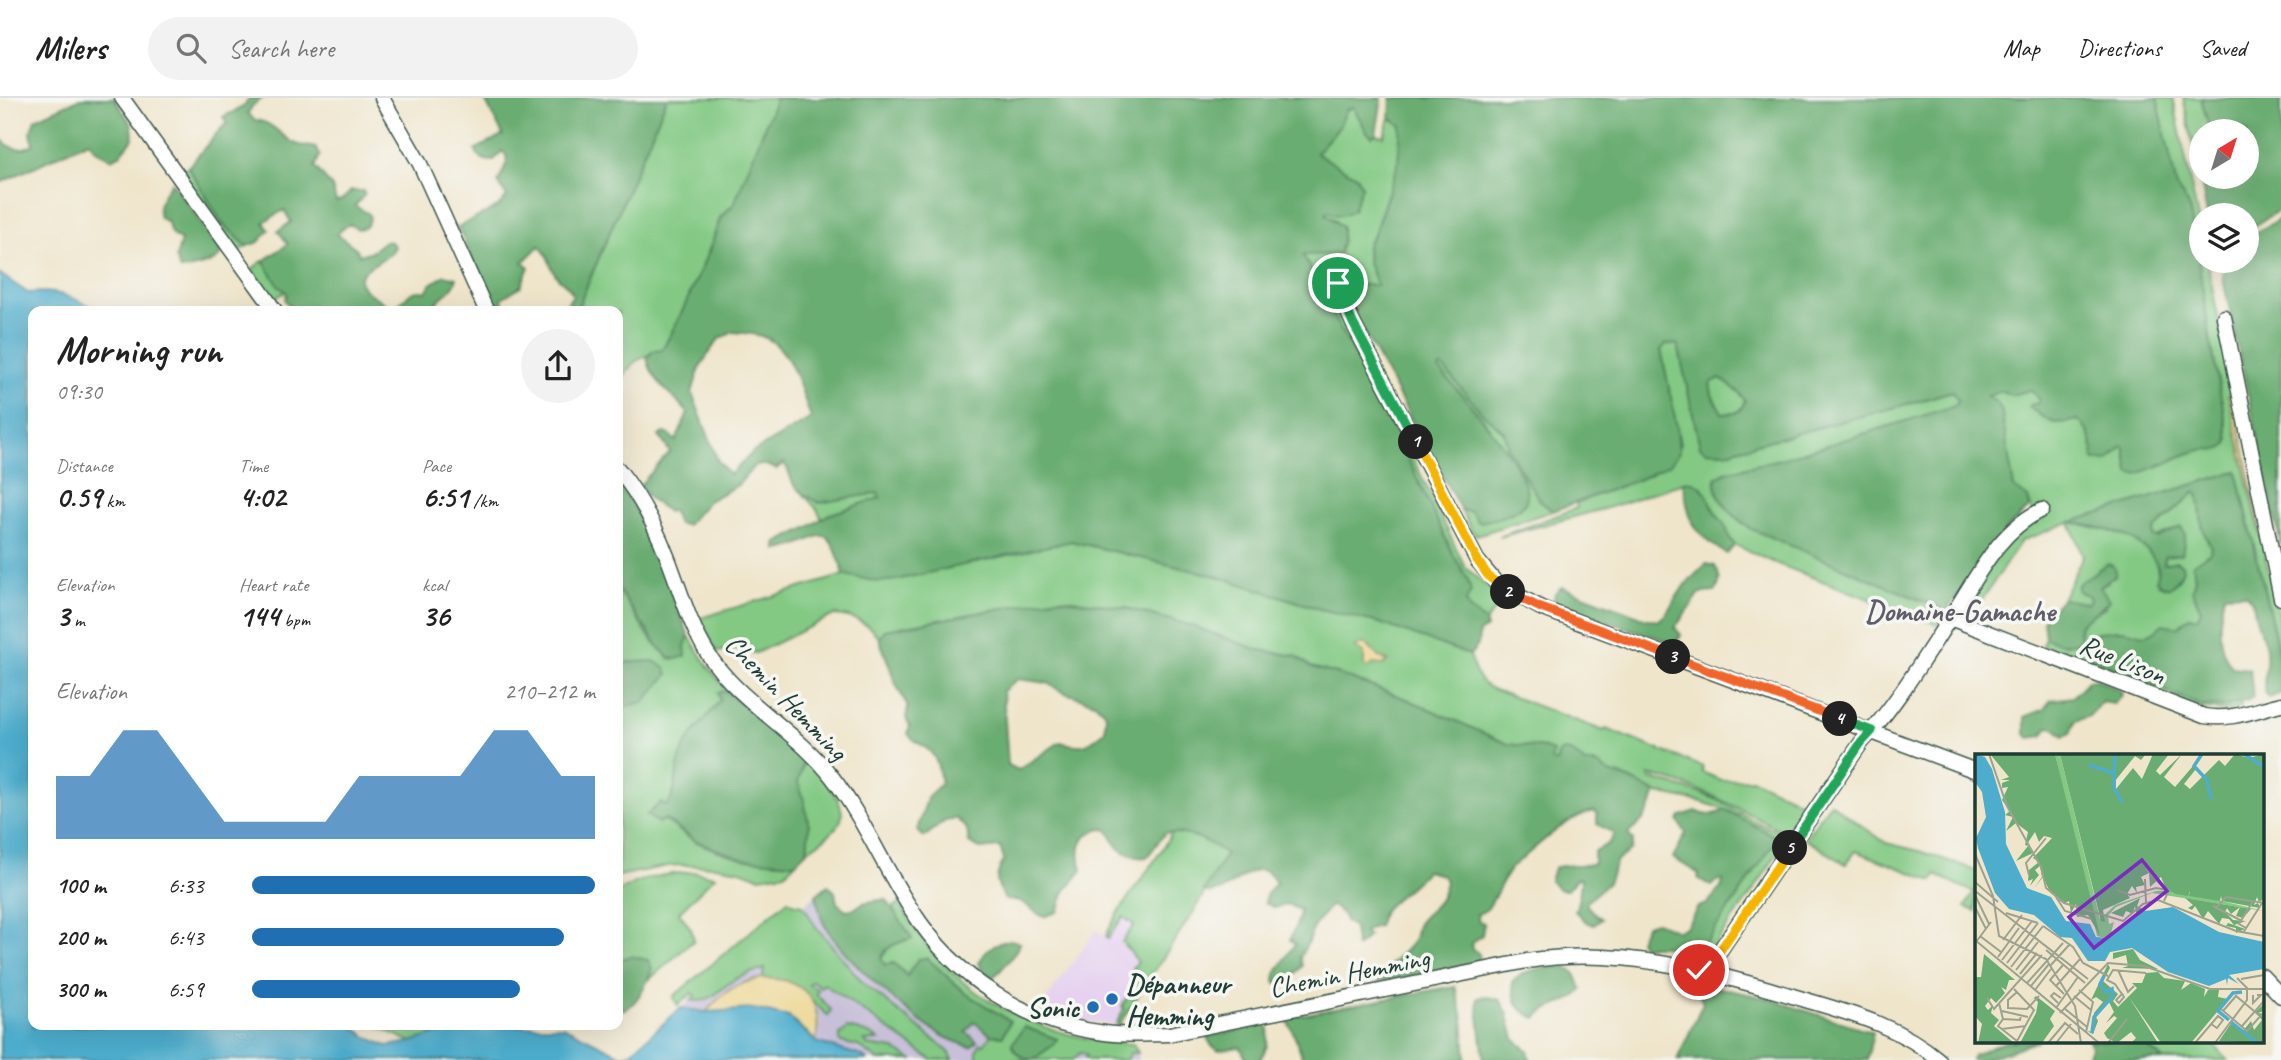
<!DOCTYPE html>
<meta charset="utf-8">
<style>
:root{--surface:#fff;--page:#f2f2f2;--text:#222;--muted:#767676;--line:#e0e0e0;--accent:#1f6fb2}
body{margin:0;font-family:Caveat,sans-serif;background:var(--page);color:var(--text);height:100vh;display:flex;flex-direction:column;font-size:26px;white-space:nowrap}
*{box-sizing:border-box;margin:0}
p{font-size:23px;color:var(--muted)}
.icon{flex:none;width:38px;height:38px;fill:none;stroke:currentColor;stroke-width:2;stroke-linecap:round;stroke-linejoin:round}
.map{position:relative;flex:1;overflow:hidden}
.details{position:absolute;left:28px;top:208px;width:595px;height:724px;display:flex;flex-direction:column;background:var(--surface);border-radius:14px;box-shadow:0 7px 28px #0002}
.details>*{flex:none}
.needle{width:46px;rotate:38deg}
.buttons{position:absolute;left:2189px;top:21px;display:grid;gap:14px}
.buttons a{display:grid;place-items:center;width:70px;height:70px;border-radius:50%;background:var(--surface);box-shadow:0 7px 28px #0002;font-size:35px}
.pin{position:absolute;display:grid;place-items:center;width:60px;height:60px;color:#fff;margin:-30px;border:4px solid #fff;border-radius:50%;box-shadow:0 2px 7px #0007}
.km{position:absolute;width:35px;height:35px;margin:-18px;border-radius:50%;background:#222;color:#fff;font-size:19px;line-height:35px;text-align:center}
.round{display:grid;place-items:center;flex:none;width:74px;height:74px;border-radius:37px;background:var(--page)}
.overview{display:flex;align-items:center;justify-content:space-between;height:119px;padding:0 28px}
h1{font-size:38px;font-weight:600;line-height:52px}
.metrics{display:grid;grid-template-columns:repeat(3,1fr);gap:10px;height:119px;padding:7px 28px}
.metrics div{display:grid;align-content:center}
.metrics b{font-size:30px;font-weight:600}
.metrics small{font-size:19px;font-weight:400}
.metrics p{font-size:19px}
.chart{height:196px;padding:14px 28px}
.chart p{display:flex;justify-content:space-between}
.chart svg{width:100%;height:126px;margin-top:7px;fill:var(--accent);opacity:.7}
ul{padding:0 28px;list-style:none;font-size:23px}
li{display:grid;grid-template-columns:112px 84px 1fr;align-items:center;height:52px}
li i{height:18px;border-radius:9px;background:var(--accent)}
header{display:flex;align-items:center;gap:42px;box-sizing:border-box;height:98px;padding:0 35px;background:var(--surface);border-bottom:2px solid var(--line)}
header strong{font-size:33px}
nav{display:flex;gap:38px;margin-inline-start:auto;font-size:24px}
.search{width:490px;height:63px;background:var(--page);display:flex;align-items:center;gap:18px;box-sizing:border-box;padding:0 24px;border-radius:38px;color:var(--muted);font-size:26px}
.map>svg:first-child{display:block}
</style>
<header>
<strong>Milers</strong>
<div class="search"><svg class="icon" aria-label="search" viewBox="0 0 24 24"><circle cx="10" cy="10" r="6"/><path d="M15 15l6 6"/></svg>Search here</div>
<nav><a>Map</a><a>Directions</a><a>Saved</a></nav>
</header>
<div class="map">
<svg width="2281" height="962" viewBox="0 0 2281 962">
<rect width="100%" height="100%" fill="#f6f6f2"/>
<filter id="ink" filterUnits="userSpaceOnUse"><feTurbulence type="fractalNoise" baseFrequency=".0143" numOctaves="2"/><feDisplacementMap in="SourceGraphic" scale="14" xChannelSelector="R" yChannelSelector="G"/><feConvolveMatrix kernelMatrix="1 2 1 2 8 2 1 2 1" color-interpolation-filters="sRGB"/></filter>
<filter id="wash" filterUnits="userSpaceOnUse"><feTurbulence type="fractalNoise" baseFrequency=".00686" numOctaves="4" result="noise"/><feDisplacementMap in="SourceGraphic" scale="28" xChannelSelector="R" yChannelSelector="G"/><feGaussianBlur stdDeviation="1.57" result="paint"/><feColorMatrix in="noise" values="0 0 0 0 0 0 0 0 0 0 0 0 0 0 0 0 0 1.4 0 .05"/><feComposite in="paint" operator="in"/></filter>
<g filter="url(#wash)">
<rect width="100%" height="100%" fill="#efe5cb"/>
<path fill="#e6d2f0" d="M1172 734 1208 787 1194 813 1118 928 1086 923 1034 906 1046 902 1096 832 1106 838 1123 806 1162 755Z"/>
<path fill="#c8bfd8" d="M816 797 851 843 912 840 990 911 1095 951 1138 955V962H867L862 958 816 944 820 925 815 907 803 893H725L706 914 681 910Z"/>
<path fill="#83c984" stroke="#51835c" stroke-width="2" fill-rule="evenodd" d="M667 0H776L752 65 734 106 720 119 711 147 683 212 662 252 653 253C645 261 641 259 635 264 629 269 621 282 620 289 618 299 621 305 618 317V214H576Z
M2157 0H2173L2201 136 2202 163H2207L2233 296 2228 297 2281 527V564L2237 373 2072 424C2107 434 2163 436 2158 486L2171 489C2178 485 2183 475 2182 467L2176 463 2164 466 2165 458 2182 456 2185 437 2181 429 2157 440 2152 439 2154 432 2195 394 2198 396C2202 413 2199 433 2211 447L2210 454 2200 462 2194 474 2195 481 2192 492 2201 512 2198 520 2189 519 2178 529 2158 531 2155 535 2145 538 2153 586C2185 600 2204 615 2240 604L2241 611 2226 613 2196 610 2042 547 2045 540 2066 547 2080 536 2079 529 2083 523 2105 509V496L2100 488 2108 484 2100 470 2091 477 2081 495 2089 497 2090 502 2088 506 2062 501 2083 458 2070 424 2021 443 1972 517 1964 512 1963 508 2001 450 2034 420 2028 400 2014 390 2001 311 1986 299 2002 292 2011 297 2031 292 2039 302 2038 306 2029 309C2050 325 2051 328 2077 322L2084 327 2092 343 2114 358 2122 348 2125 350 2130 375C2141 373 2152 371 2163 367 2177 361 2191 352 2206 351 2216 350 2224 356 2229 343L2208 228 2195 139 2188 106 2177 91Z
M2183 0H2201L2210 33H2202V79H2223L2224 83 2202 89Z
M1353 9 1372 38 1376 36 1384 38 1390 20 1401 27 1398 66 1374 136 1367 147 1368 165 1377 188 1348 187 1350 167 1339 156 1326 167 1323 173 1465 469 1485 487 1504 498 1486 524 1470 512 1466 504 1467 480 1454 458 1392 327 1331 214 1303 157 1339 156 1336 122 1326 116 1356 78 1315 55 1339 29 1346 12Z
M188 69 223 126 247 148 239 153 182 74Z
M263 163 285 194 274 201 253 173V170Z
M1666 246H1678L1700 349 1706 353 1726 354 1926 301 1952 293 1958 302 1955 308 1785 360 1726 374 1716 379C1713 402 1733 417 1749 430L1946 513 1938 527 1775 465 1735 447 1728 441 1726 430 1713 411 1702 389 1688 383 1614 408 1499 439 1577 410 1576 405 1642 380 1670 366 1680 345 1661 251Z
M1442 268 1483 316 1504 334 1508 350 1541 404 1553 413 1477 437 1472 433 1461 412 1472 414 1509 357 1483 321 1439 271Z
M1720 280 1739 294 1745 302C1740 316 1735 317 1722 315L1712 297 1710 285Z
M878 395 880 400 828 417 822 422 817 411 803 396 819 405Z
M1071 443 1220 479 1320 511 1380 525 1470 557C1474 573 1477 584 1492 591L1604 633 1606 631 1703 669 1702 674 1721 682 1753 681 1810 709 1798 728 1783 731 1774 729C1733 707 1694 686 1649 677L1651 681C1675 687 1697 693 1719 703 1741 714 1763 732 1788 735L1789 737 1754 792 1714 847 1706 857 1695 862 1707 841 1743 792 1726 712 1702 704 1656 695 1623 678 1611 676 1594 665 1553 664 1545 650 1508 647 1409 602 1337 576 1311 569 1296 558 1259 552 1189 527 1126 510 1058 500 886 532 879 540C868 524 852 518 834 517L756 555 751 554 746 550 717 554 700 520 844 477 896 482Z
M618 491C632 509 654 557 676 561L689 538C701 560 714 578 731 596L725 593C713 616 688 636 680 661 675 677 677 693 668 708L648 717C672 723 675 732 695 743 726 760 760 763 795 765L785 775 760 779 740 772 716 768 682 767 668 768 618 778V629L623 627 622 609 644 603 668 576 654 563 618 565 619 540Z
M805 659C816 672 850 706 840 724 833 736 818 745 807 753L809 728 798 684Z
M1830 705 1886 745 1919 753 1976 772V813L1965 809 1974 794 1936 777 1933 783 1856 753 1846 766 1805 741Z
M1172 734C1193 734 1210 744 1226 756L1194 813 1118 928 1116 926 1124 911 1122 908 1141 877 1132 870 1138 864 1122 844 1134 827 1123 819 1108 840 1106 838C1123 800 1153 771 1172 734Z
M695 774 715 778 679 814 691 831 694 842 643 887 649 879 621 861 618 863V794C640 779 669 775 695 774Z
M788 802 795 806 803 807 816 829 864 886 949 954 953 962H932L824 886 821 889 812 883 809 887 818 892 816 896 831 912 828 918 803 893 787 883 763 880 764 871C752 874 741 877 731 884 718 893 708 907 691 902L695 898 692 895 678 907 674 901V898Z
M899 805C907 817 914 830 922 841 972 908 1052 942 1133 946L1138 955H1130L1126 962H1089L1085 960 1086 957 1081 954 1073 962H980L977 960V953L980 945 983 947 991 937 1003 938 1010 923 965 895 927 860 912 869 907 878 894 865 885 867 881 861C886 847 898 845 911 840L892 811ZM1025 929 1057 941 1052 948 1031 962Z
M377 928H461L411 944Z
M847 930C858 932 870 935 879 942L865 943 867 947 894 951 912 962H878L858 948 840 944V937Z
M2141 943H2210L2228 962H2163Z"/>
<path fill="#6aad72" stroke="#447553" stroke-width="2" fill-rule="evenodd" d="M81 0H114L132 27 133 41 120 57 111 61 94 51 89 43 0 85V40C11 52 19 53 33 47L31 33 35 21Z
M250 0H263L253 7 248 15 254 22C272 23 280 37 294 45 300 48 309 48 316 50L320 57 315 69 332 89 336 104 342 102 351 93H363L365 96 355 108 369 116 370 121 366 129 358 131 350 126 343 130 337 136 357 151 359 157 372 153 385 143 391 144 395 149C386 165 365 164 359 183L366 193 394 211C404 202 411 189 426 194L430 187 445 177 457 180C454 192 445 195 438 203 435 206 433 210 431 213H294L285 202 287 195 279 188 263 163 288 146 278 133 291 124 284 112 264 124 269 132 259 144 247 148 223 126 188 69C202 54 212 39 227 25L223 19 243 9Z
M484 0H667L576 213H562L573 197C570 188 564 186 557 179 549 168 550 157 539 148L523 164 529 169 521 188 502 200 504 210 495 213 458 129 498 109 507 99 498 84 507 65 506 57 502 53 493 63C483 63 480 60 475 52L503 37Z
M776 0H1382L1376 36 1372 38 1367 34 1353 9 1346 12 1339 29 1316 55 1356 78 1362 88 1353 112C1343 118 1338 119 1328 113L1326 116 1342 129V144L1339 156 1303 157 1331 214 1392 327 1454 458 1467 480 1471 493 1466 504 1470 512 1486 524V530L1479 535 1478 547 1470 557 1380 525 1320 511 1220 479 1071 443 896 482 879 484 844 477C825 411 822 447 777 452L776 445 807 430 828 417 880 400 878 395 819 405C810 400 800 395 794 387 790 380 789 372 784 365L776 371 766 367H755L738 387 708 403 687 427 678 426 672 412 668 414 649 400 640 387 670 354 659 338 663 335 668 336 676 343 688 315C673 297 652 284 647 260L653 253 662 252C681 221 694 186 709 153 718 131 715 124 734 106ZM733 234C744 235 756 235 766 240 792 251 802 296 811 320L753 354 730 377 718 363 692 295 699 271 711 252 719 241Z
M1391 0H2157L2177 90 2188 106 2195 139 2208 228 2229 343C2224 357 2212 349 2201 352 2179 357 2158 369 2137 376L2129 375 2125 350 2122 348 2108 363 2094 362C2092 346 2091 331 2077 322 2051 328 2050 324 2029 309L2032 306H2037L2039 302 2031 292 2011 297 2002 293 1987 298 1996 304 2001 311 2014 390 2028 400 2030 409 2006 432 1946 513 1749 430C1733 417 1714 402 1716 379L1726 374 1785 360 1955 308 1958 302 1952 293 1926 301 1726 354 1706 353 1700 349 1678 247 1666 246 1661 252 1677 329 1679 354 1670 366 1642 380 1553 413 1541 404 1526 381 1508 350 1504 334 1483 316 1442 268 1439 271C1457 292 1537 377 1526 403 1521 415 1490 423 1478 424L1472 414 1461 412 1358 223 1348 187H1377L1368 165 1367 147 1374 136 1398 66 1401 27 1390 20ZM1720 280 1739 294 1745 303C1740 315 1735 317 1722 315L1712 297 1710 285Z
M2201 0H2281V111L2247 132V117H2207L2202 89 2224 83 2223 79H2247V33H2210Z
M172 84 222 155C222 155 215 163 214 163 210 165 184 173 180 172L176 160 181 142C170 138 170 134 168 124L160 120C155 105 164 96 172 84Z
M2281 120V447L2223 181V166L2225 163H2247V140Z
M2237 373 2281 566V595L2269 600 2265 597C2262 583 2268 567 2266 552 2265 542 2260 534 2257 524 2254 513 2255 502 2244 495L2224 496C2219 521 2215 548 2232 569L2248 571 2250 573 2253 599 2248 602 2223 609 2202 608 2086 558 2087 547 2097 534C2105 534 2113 532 2121 532 2145 534 2142 545 2163 526L2178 529 2189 519 2198 520 2201 512 2192 492 2195 481 2193 466 2210 454 2211 447C2199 433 2202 413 2198 396L2195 394 2154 432 2153 439 2157 440 2181 429 2185 437 2182 456 2165 458 2164 466 2176 463 2182 467 2183 472C2176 485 2170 498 2156 482 2160 473 2159 470 2154 462 2137 434 2100 430 2071 424Z
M618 383C652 432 666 484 689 538L685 548 686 558 676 561 669 560 658 548 618 491Z
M1688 383C1705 386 1707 398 1714 412 1717 419 1724 424 1727 432 1729 439 1729 441 1735 447L1727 456C1691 434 1690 424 1683 384Z
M1706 466 1714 468C1721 478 1721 484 1715 494L1700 495 1675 530 1681 537 1679 541 1671 544 1570 511 1554 502 1555 495 1562 489 1644 520 1658 523 1665 517 1684 488Z
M2107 466 2114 468 2116 473 2115 478 2100 488 2109 502C2103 513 2080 520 2079 530 2079 534 2080 538 2080 542 2067 550 2058 544 2045 540L2043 522 2062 501 2088 505 2090 502 2089 498 2078 493V486Z
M1058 500 1126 510 1189 527 1259 552 1296 558 1311 569 1337 576 1409 602 1508 646 1545 650 1553 654 1551 661 1553 664H1557C1557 644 1578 656 1585 666 1600 665 1599 668 1610 675 1615 678 1621 678 1626 680 1637 684 1647 690 1656 695 1652 707 1646 720 1637 728 1634 731 1630 733 1628 736L1633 742 1631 752 1617 762 1608 785 1586 804 1587 808 1601 821 1594 827 1586 824 1575 813C1578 807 1581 789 1581 781L1577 780 1567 792H1560L1550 783 1554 770C1567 764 1581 771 1594 765V754C1603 747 1613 747 1613 735L1597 726V716L1594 713C1569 718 1544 742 1525 758 1520 763 1513 767 1509 773 1503 780 1491 808 1487 811 1487 812 1478 816 1477 816L1479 824 1484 825 1482 837 1471 846 1472 851 1478 855 1480 859 1473 866 1377 884C1386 867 1402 858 1413 843 1417 836 1414 829 1420 823 1434 806 1441 808 1446 783L1442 777 1426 773C1414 788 1396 798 1384 812 1380 817 1381 823 1378 828L1368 831 1364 835 1369 838 1356 849 1354 829 1346 824 1342 816 1331 807 1314 828 1308 844 1300 859 1302 868 1292 880V885C1285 888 1281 889 1275 884L1276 875 1295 846 1290 842C1293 832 1300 823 1300 812L1287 806 1275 810 1265 805 1266 797 1276 785C1256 747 1229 805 1204 793L1226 756C1205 741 1191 734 1165 735L1147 759C1136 761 1122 755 1116 746 1112 740 1112 736 1106 731 1079 732 1076 751 1082 772L1064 795 1058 814 1043 819 1020 803 1005 801C995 783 994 781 1004 762L1000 749 980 751 969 745 967 731 956 720 945 723 924 739 917 732 928 698 941 686C939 672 938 659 926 650 920 645 913 643 908 636L910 628 906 620 908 609 896 586 879 540 885 532ZM1018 581 1047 585 1063 594 1095 605 1106 616 1105 633C1086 649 1084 650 1060 644L1018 672 1008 667 1003 593Z
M654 563 665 570 668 576 644 604 622 609 623 627 618 629V565Z
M2096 581 2120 593 2122 597 2114 606 2102 604 2089 618 2075 623 2071 635 2064 638 2053 629 2048 630 2042 638 2030 640 2025 636V619L2043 612 2051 602 2073 599 2089 582Z
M725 593 779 635 805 659 798 684 804 702 809 728 807 753 795 765 744 761 696 743 665 721 658 725 647 717 661 704 667 708C678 693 675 677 680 661 687 637 707 621 720 602L718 594Z
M1726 712 1778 740 1701 851 1687 848H1642L1639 842 1646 827 1656 824 1678 833 1686 829 1698 809 1707 806 1721 790 1723 783 1719 782 1711 788 1698 780 1699 776 1673 760 1686 735 1678 723 1681 718 1696 713C1707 719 1714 717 1726 712Z
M828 787 835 794 837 805 846 812 854 811 863 805 886 801 912 840C898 845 886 847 881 861L885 867 894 865 907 878 918 861 927 860 965 895 1010 923 1003 938 991 937 974 924 966 934 977 943 971 949C962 946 953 943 945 939 912 922 844 860 825 828 820 819 818 807 816 797Z
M1011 842 1020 845C1013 860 1003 871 991 881L984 879 979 865C987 850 994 845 1011 842Z
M630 858 648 862 652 870C648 884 636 909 622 912L618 908V863Z
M1566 869 1575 876 1582 892C1569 908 1550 905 1536 920 1515 912 1516 904 1512 884 1524 869 1548 870 1566 869Z
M1705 887 1762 899 1873 934 1867 962H1677L1703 905 1698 894Z
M1455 888 1463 920 1466 962H1303C1298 947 1294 932 1285 920Z
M1484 898 1500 902 1507 914 1514 941 1528 952 1530 962H1484L1477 901Z
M1263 927 1269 930 1267 948 1260 962H1247L1240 949 1218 952 1211 947 1208 939Z
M1024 929 1057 941 1052 948 1032 962C1021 959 1015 956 1012 946Z
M2007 943H2038L1982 962H1971L1973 957Z
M2089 943H2141L2163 962H2086L2091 950Z"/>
<path fill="#eeda9e" stroke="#868c69" stroke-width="2" d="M2233 296 2266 458 2228 297Z
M1361 546H1366L1379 559 1388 563 1383 567 1373 566 1368 570 1364 568V555L1355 550Z
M763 880C770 881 779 881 786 883 816 892 821 918 816 944L806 933 706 914C725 893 735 885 763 880Z"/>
<path fill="#4eadcd" stroke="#367580" stroke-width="2" d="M0 176 28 195C57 192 74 199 100 213L33 214V928H352L369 940 387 948 411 944 461 928H563L623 958 630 955 681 910 706 914 754 911 789 919 816 944 862 958 867 962H0Z"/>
</g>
<g filter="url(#ink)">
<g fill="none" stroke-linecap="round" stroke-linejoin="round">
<g stroke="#3e564b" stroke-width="17">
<path id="minor" d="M122 0 276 214
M382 0 420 66 487 214
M1338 185 1341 198 1353 225 1477 462 1497 486 1541 510 1976 673
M2224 219 2281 500
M618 371C639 397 655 427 667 458 680 491 689 526 708 556 740 605 796 632 832 679 863 719 883 768 911 811 955 880 1023 925 1105 935 1126 938 1147 936 1169 936L1527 863C1620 848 1710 873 1799 900 1849 915 1898 927 1939 962
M1950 520 2204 618C2231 623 2255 612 2281 606
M1706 873 1861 645C1896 607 1924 560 1952 517 1977 479 1999 432 2042 412
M2262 878 2281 898"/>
</g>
<use href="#minor" stroke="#fff" stroke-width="14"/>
</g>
</g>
<g fill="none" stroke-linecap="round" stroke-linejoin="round" filter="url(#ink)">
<g stroke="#fff" stroke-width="14">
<path id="split-1" d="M1338 185 1341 198 1353 225 1416 344"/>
</g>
<g stroke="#fff" stroke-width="14">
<path id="split-2" d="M1416 344 1477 462 1489 479 1508 494"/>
</g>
<g stroke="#fff" stroke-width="14">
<path id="split-3" d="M1508 494 1541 510 1673 559"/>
</g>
<g stroke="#fff" stroke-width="14">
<path id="split-4" d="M1673 559 1840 621"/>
</g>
<g stroke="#fff" stroke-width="14">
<path id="split-5" d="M1790 750 1861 645 1872 633 1840 621"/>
</g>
<g stroke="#fff" stroke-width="14">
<path id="split-6" d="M1699 872 1706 873 1790 750"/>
</g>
<use href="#split-1" stroke="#22a559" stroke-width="9"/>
<use href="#split-2" stroke="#f5b400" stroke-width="9"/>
<use href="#split-3" stroke="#f0652b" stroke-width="9"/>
<use href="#split-4" stroke="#f0652b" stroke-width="9"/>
<use href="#split-5" stroke="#22a559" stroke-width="9"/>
<use href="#split-6" stroke="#f5b400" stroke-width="9"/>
</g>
<g fill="#1f6fb2" stroke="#f6f6f2" stroke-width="2.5">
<circle cx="1112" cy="901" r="7"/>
<circle cx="1093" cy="909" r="7"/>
</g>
<g text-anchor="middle" stroke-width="7" stroke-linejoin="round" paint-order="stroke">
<g font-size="28" fill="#1f3d34" stroke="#f6f6f2">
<text transform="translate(2123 561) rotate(22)" y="10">Rue Lison</text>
<text transform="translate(787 599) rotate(46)" y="10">Chemin Hemming</text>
<text transform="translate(1349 874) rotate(-11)" y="10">Chemin Hemming</text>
</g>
<g font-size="28" font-weight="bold" fill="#1f3d34" stroke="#f6f6f2" text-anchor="start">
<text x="1126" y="895">Dépanneur<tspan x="1126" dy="32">Hemming</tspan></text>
<text x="1079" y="919" text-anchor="end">Sonic</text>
</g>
<g font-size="30" font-weight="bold" fill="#605e69" stroke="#f6f6f2">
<text x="1960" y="523">Domaine-Gamache</text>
</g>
</g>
<g transform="translate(1975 656)">
<rect width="289" height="289" fill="#efe5cb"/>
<path d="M80 0H85L125 165 140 151 181 137 200 136 289 157 177 139 141 153 133 162 134 170 139 168 136 179 129 184 122 182Z" fill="#83c984"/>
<path d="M15 0H80L125 182 113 161 102 163 101 150 96 159 94 147 90 149 74 136 68 123 59 134 67 123 65 112 60 116 64 121 55 132 58 125 53 127 54 116 64 108 58 104 77 84 69 82 64 88 60 78 52 90 58 99 41 107 53 92 50 91 53 78 41 69 31 77 38 63 30 61 35 57 27 46 33 33 27 34V29L35 26H26L34 23ZM85 0H171L166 6 160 2 140 27 141 35 158 14 167 25 178 0H194L181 17 185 21 207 0 189 23 200 33 218 12 221 15 209 30 215 35 244 6 250 12 260 0 274 4 289 0V145L284 148 282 143 279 151 283 149 285 154 247 147 246 142 245 147 214 142 215 137 213 142 201 140 191 135 186 123 175 133 174 119 166 123 170 131 161 133 162 139 157 132 152 140 155 144 128 156 130 168 126 167ZM165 144 162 152 171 157 162 163 160 152 158 160 151 157 148 163 136 159ZM210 144 276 155 268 164 261 162 265 153 256 160 252 154 250 158 258 166 271 167 259 171 270 175 261 179V174L251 172 253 169 259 171 254 165 247 164 244 170 233 157 228 165 220 152 217 156 213 154 218 151ZM158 195 165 206 183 215 147 214 153 212 151 201 138 205V199ZM9 200 40 226H34L31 236 26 233 30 239 21 249 16 244 10 252 13 256 18 251 16 259 24 266 19 272 39 289H3L7 270 0 262V223H6ZM133 210 135 214 128 227 143 240 138 247 143 253 162 234 157 229H167L171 219 183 218 189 224 210 227 206 236 216 229 230 235 229 243 233 236H244L243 243 253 245 244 257 255 266 242 258 216 289H186L154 243 183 289H156L161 284 156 278 142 289 132 284 129 279 142 264 139 262 131 269 139 258 134 248 121 263 123 267 118 280 112 277 118 278 119 259 128 248 121 243 116 246ZM61 242 80 257 75 265 79 272 67 289H45L61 259 63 248 59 244 53 249ZM289 250V257L283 259 289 260V289L244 287 257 268 268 277 276 267 279 276 287 266 280 258Z" fill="#6aad72"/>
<path d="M0 0 10 3 17 15 30 58 31 90 52 134 76 143 91 167 115 170 121 183 130 184 170 157 198 153 244 178 289 188V215L254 221 264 230 253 224 252 231 251 225 234 232 193 218 157 194 135 198 130 207H113L97 184 85 183 59 161 34 155 20 139 3 94 1 84 11 63 7 38 0 28Z" fill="#4eadcd"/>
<path fill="none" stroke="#4eadcd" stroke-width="3.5" d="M140 0 139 34 147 48M227 0 219 12 232 26 236 45M269 0 288 12M114 11 138 19M254 266 243 257 258 239 267 238M256 268 282 289M117 279 119 263 138 242 137 235 131 238 125 230 129 222"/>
<path fill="none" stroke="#9ca28f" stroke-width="2" d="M14 0 32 52 66 113 71 134 89 149 148 167 168 150 183 146 261 177 289 182M0 100 18 142 24 182 71 205 100 252 106 289M171 115 190 135M54 121 51 109 71 84M170 125 171 149M0 128 23 148M142 136 155 141 181 134 194 136 189 147M0 137 113 225M0 141 14 170M81 143 90 157 117 165M238 152 267 167M0 153 11 175M241 154 251 143 289 149M31 159 63 169M68 172 98 193 108 209 133 222M271 174 264 170 278 147M268 179 287 149M5 182 26 198M0 186 124 289M28 186 47 161M1 188 16 168M71 196 110 229M23 203 44 174M27 206 57 167M32 209 63 169M88 211 75 226 89 240M75 212 94 191M36 213 68 172M41 216 63 188M143 216 153 238 159 232M45 220 62 199M266 225 289 221M52 229 88 189M56 232 74 210M81 232 105 205M39 235 59 256 41 289M60 236 76 215M104 236 118 248 111 278M42 238 33 246V254L52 255 64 242M147 240 141 246 144 249 149 243 148 241 144 236 140 230 132 226 138 216 171 219M278 241V249L286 241H282M99 242 116 256M12 244 19 255 67 201M24 249 28 265 23 272 42 287M83 249 76 242 79 239 86 244M81 254 103 223M89 254 112 273M246 255 272 277 289 258M27 257 53 263M248 257 261 242 285 262M85 259 133 209 169 212 235 235H289M28 265 45 266 46 261M267 272 289 247M27 275 51 272M73 289 90 269 103 280M81 289 96 270M133 289 152 265M220 289 243 262 248 266 242 274 236 270M240 289 272 246V234L262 224"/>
<path fill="#7b2cbf" fill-opacity="0.15" stroke="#7b2cbf" stroke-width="3.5" d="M167 106 192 137 119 194 94 163Z"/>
<rect width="289" height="289" fill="none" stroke="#1f3d34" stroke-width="3.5"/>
</g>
</svg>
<div class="buttons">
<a><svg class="needle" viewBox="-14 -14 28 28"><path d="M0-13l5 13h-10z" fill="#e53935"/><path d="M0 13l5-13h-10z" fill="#767676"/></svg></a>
<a><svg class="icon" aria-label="layers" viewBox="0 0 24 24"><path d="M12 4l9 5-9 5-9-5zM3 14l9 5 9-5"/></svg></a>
</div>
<div class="pin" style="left:1338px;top:185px;background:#1e9e55"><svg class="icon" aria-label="arrive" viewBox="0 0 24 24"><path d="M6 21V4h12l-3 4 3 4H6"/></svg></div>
<div class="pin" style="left:1699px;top:872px;background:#d93025"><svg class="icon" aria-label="check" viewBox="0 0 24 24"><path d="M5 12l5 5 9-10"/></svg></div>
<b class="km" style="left:1416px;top:344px">1</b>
<b class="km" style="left:1508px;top:494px">2</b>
<b class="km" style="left:1673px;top:559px">3</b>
<b class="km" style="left:1840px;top:621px">4</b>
<b class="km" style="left:1790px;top:750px">5</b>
<section class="details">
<div class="overview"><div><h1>Morning run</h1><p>09:30</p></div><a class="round"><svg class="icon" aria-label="share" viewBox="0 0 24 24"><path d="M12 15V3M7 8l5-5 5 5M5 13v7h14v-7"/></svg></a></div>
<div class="metrics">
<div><p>Distance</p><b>0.59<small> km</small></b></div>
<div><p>Time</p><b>4:02</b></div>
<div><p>Pace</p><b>6:51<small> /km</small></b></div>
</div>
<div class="metrics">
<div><p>Elevation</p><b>3<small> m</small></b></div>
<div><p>Heart rate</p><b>144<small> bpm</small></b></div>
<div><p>kcal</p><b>36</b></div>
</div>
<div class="chart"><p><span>Elevation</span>210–212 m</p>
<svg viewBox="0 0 160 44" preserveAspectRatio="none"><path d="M0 44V22L10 22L20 6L30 6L40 22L50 38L60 38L70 38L80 38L90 22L100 22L110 22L120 22L130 6L140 6L150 22L160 22V44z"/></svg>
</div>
<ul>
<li><b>100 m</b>6:33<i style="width:100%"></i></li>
<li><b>200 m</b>6:43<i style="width:91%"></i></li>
<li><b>300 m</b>6:59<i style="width:78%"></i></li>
</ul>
</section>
</div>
